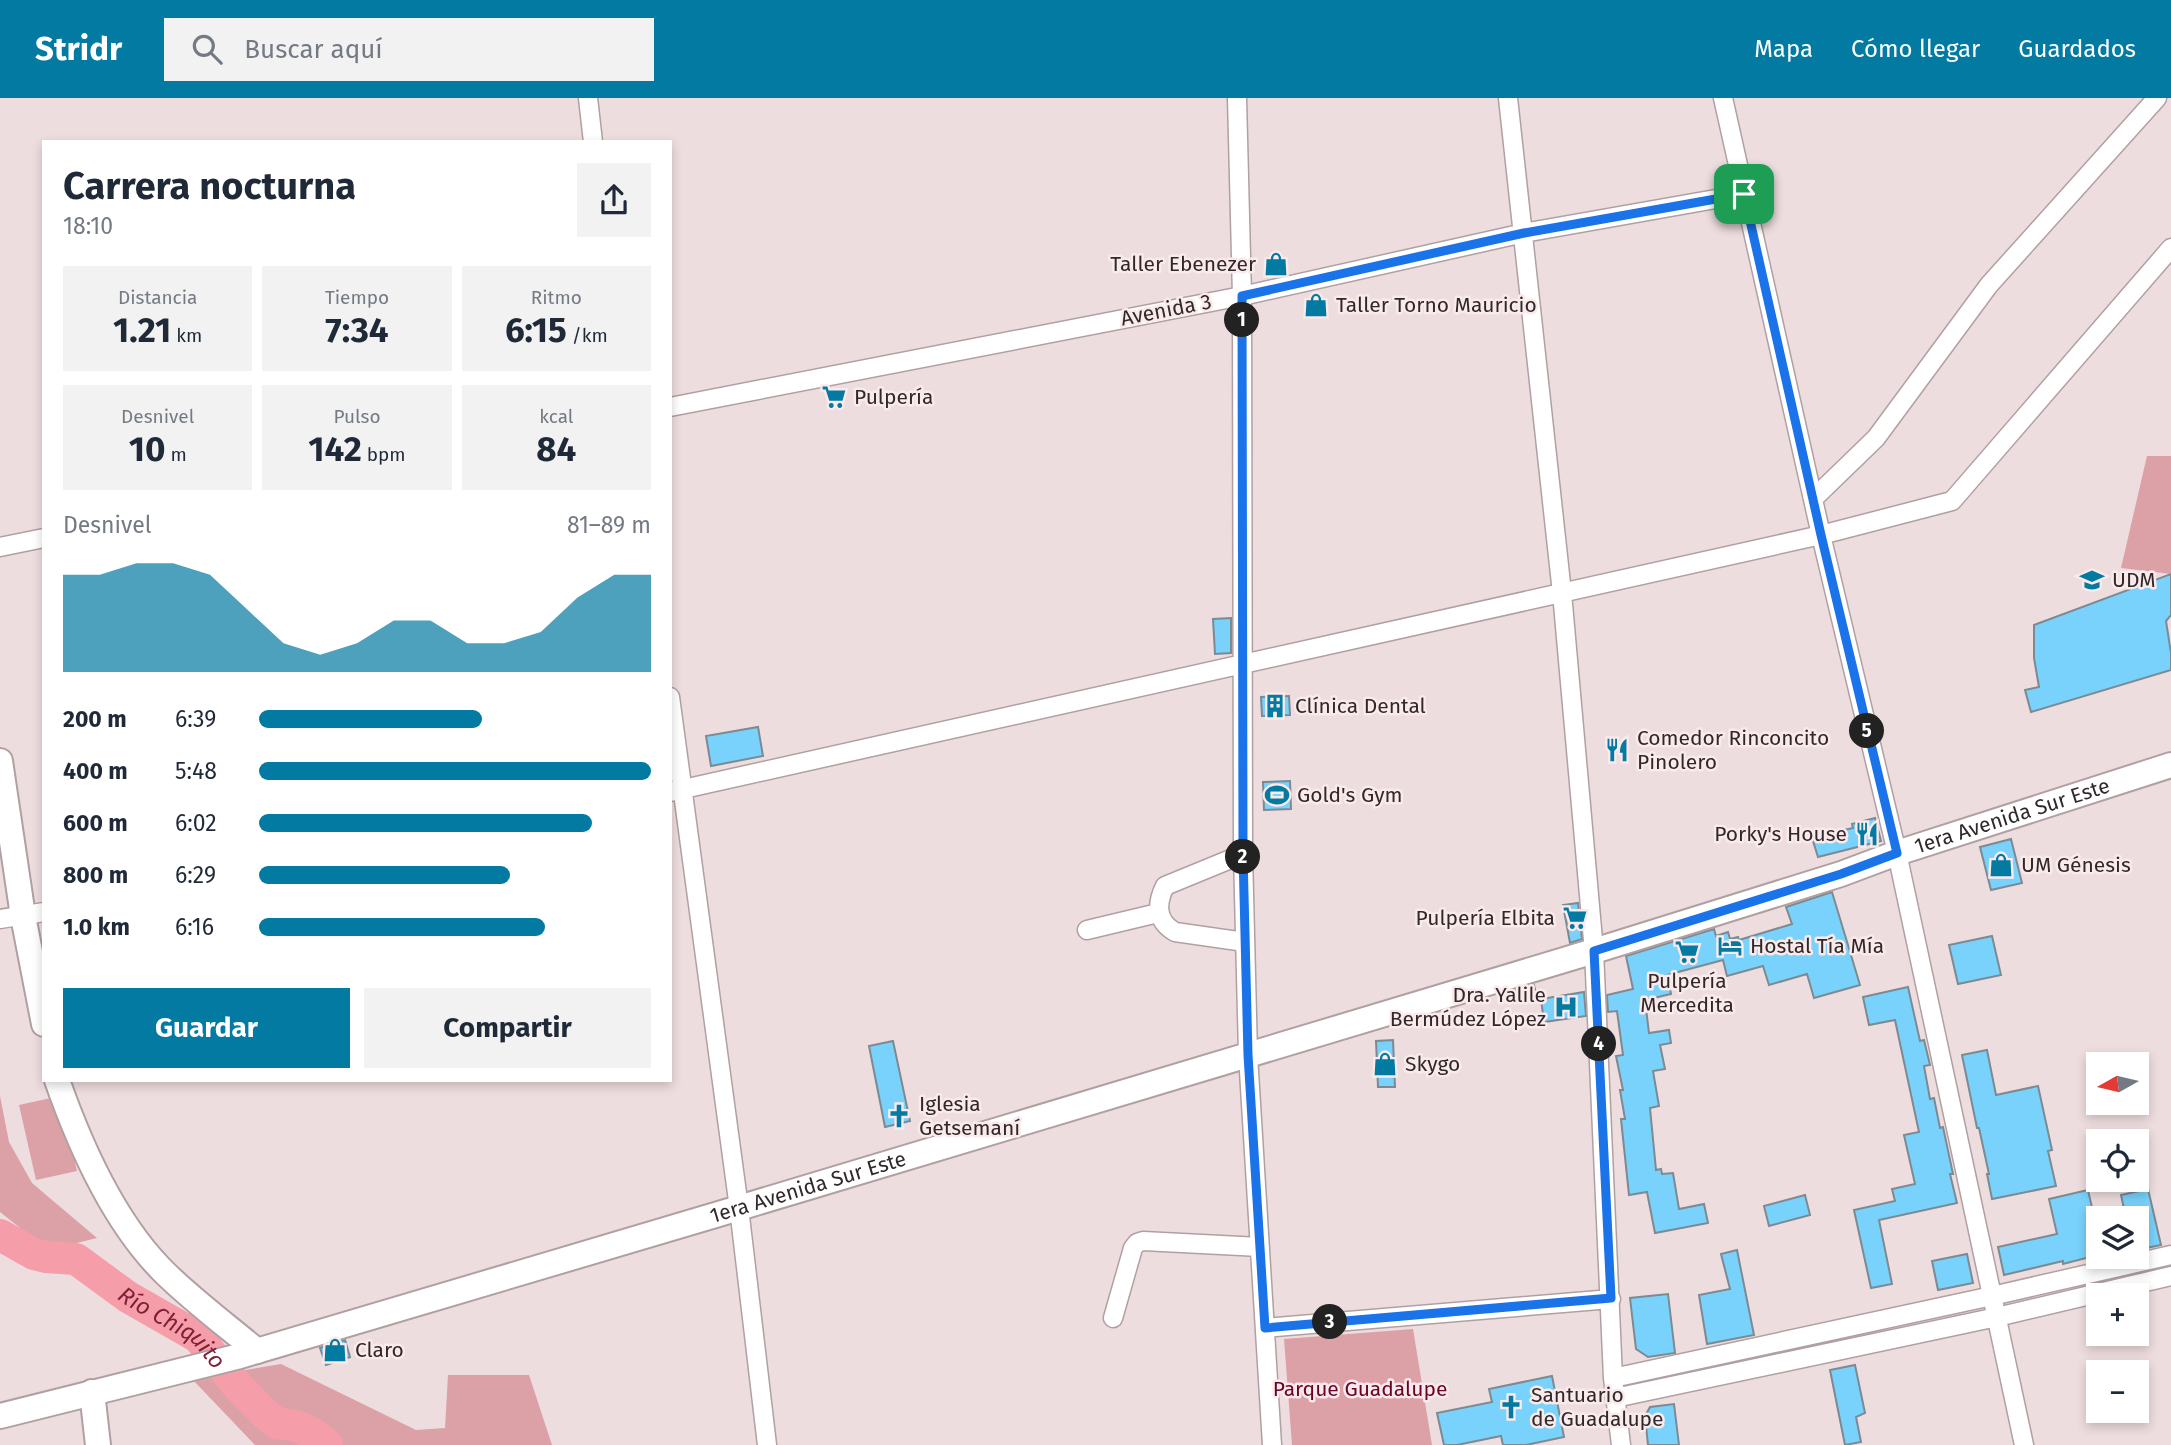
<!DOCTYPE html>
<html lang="es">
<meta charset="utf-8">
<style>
:root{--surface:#fff;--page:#f2f2f3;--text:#1f2937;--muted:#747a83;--accent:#037aa2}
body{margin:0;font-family:"Fira Sans",sans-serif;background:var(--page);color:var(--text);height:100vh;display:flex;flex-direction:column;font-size:26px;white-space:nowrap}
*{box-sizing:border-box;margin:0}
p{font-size:23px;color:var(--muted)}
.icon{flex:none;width:38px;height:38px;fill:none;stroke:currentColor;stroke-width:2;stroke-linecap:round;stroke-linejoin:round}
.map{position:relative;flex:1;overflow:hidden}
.panel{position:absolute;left:42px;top:42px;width:630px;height:942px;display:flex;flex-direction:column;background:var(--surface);border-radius:0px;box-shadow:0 4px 10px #0003}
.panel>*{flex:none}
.needle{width:46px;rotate:262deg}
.controls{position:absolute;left:2086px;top:954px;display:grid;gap:14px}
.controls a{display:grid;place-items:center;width:63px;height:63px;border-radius:0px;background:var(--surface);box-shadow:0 4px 10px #0003;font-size:35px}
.pin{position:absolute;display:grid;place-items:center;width:60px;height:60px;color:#fff;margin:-30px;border-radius:14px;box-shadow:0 4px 10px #0006}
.km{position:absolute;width:35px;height:35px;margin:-18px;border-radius:50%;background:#222;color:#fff;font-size:19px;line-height:35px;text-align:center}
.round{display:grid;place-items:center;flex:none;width:74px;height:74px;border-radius:0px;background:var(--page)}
.overview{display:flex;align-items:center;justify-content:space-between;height:119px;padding:0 21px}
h1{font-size:38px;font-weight:700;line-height:52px}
.figures{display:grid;grid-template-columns:repeat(3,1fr);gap:10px;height:119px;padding:7px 21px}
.figures div{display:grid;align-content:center;border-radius:0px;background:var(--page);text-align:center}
.figures b{font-size:35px;font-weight:700}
.figures small{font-size:19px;font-weight:400}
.figures p{font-size:19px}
.chart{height:196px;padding:14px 21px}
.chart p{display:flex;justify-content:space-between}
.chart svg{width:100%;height:126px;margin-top:7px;fill:var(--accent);opacity:.7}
.cta{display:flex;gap:14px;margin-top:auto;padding:14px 21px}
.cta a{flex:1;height:80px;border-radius:0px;background:var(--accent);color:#fff;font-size:28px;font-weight:700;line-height:80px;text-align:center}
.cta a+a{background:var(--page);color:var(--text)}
ul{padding:0 21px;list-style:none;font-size:23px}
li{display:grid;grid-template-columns:112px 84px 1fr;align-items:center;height:52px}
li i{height:18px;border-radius:9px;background:var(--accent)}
header{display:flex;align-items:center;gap:42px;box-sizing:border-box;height:98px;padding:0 35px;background:var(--accent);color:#fff}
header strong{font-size:33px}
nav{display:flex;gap:38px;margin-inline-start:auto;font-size:24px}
.search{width:490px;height:63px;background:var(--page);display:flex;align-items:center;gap:18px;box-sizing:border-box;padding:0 24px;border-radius:0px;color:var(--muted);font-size:26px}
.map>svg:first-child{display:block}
</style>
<header>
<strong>Stridr</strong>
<div class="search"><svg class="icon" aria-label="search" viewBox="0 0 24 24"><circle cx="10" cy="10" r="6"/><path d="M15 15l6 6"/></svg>Buscar aquí</div>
<nav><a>Mapa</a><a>Cómo llegar</a><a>Guardados</a></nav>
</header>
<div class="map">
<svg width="2171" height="1347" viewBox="0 0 2171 1347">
<rect width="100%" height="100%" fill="#eeddde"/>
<path fill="#dca0a7" d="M2147 358H2171V476L2121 470Z
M0 998 9 1044 32 1085 97 1140 48 1152 0 1114Z
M60 998 77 1073 36 1082 19 1007Z
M1413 1231 1432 1347H1292L1284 1241Z
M281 1266 416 1332 445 1330 448 1277H529L552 1347H255L192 1281Z"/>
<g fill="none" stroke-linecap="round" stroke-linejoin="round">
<path stroke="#f59ea9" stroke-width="32" id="s1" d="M0 1137 34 1156 46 1159 76 1161 128 1199 198 1239 235 1285 264 1315 276 1325 296 1328 312 1335 327 1347"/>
</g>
<path fill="#79d2fc" stroke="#7d8a92" stroke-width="2" d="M2171 476V517L2166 523 2171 555V572L2031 614 2025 592 2039 589 2034 560V527Z
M1231 520V555L1215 556 1213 521Z
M1289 598 1290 617 1262 618 1261 599Z
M758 629 763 658 711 668 706 638Z
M1290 683 1291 711 1264 712 1263 684Z
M1875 720 1881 743 1818 759 1813 743 1840 735 1839 733 1853 730 1852 726Z
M2011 741 2022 785 1991 792 1980 749Z
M1832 794 1860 887 1814 900 1807 876 1769 887 1763 868 1727 878 1723 862 1667 877 1671 896 1645 902 1649 935 1669 932 1671 945 1660 947 1665 971 1653 973 1659 1008 1650 1010 1656 1072 1661 1071 1662 1076 1673 1075 1679 1111 1704 1106 1708 1125 1655 1135 1647 1094 1629 1097 1621 1021H1625L1620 992H1623L1616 958 1623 957 1617 913 1608 914 1607 897 1633 891 1626 858 1714 831 1716 838 1728 834 1730 841 1738 839 1739 842 1792 826 1786 809Z
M1578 805 1582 841 1570 845 1563 807Z
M1992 838 2001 877 1958 886 1949 847Z
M1534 887 1537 900 1519 904 1516 892Z
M1908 889 1920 943 1924 942 1930 967 1924 968 1930 1001 1934 1000 1940 1030 1943 1029 1953 1076H1950L1957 1105 1879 1122 1892 1186 1871 1190 1854 1112 1895 1103 1892 1091 1915 1086 1904 1037 1919 1034 1895 922 1869 927 1863 899Z
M1584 894 1586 918 1544 924 1541 901Z
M1393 942 1395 989H1378L1376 943Z
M893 943 910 1023 885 1029 869 948Z
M1987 952 1996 997 2038 988 2052 1052 2048 1053 2056 1088 1992 1101 1987 1076H1989L1979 1030H1977L1962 957Z
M2148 1091 2161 1147 2137 1152V1120H2126L2121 1097Z
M2088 1092 2096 1127H2098V1157L2063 1166V1163L2004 1177 1998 1149 2057 1136 2049 1101Z
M1805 1097 1810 1117 1769 1128 1764 1108Z
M1737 1152 1754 1237 1707 1246 1699 1197 1730 1191 1721 1156Z
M1967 1156 1973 1185 1938 1192 1932 1163Z
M1668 1196 1675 1255 1648 1259 1636 1251 1630 1200Z
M345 1242 350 1259 326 1267 320 1250Z
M1855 1267 1865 1315 1856 1319 1861 1344 1845 1347 1830 1272Z
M1552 1278 1564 1339 1526 1347H1503L1501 1338 1457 1347H1444L1437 1315 1492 1304 1489 1291Z
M1674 1306 1679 1347H1648L1645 1318 1650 1309Z"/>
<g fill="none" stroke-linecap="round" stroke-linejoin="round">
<g stroke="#b1a0a2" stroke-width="21">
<path id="street" d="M588 0 593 44
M1237 0 1242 198 1243 756 1248 957 1272 1347
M1508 0 1562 495 1594 853 1613 1280 1621 1347
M1723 0 1821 437 1897 755 2024 1347
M670 309 1242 198 1524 135 1744 96
M1813 401 1876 340 1989 187 2157 0
M0 449 44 440
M670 599 739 1110 767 1347
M670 694 1821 437 1952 403 2171 150
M1243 756 1165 788C1156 806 1156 823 1175 834L1245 844
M0 821 44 814
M1087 832 1158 815
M1113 1220 1133 1150 1137 1145 1143 1143 1260 1149
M1265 1230 1611 1201
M1613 1280 1992 1198 2171 1157
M1615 1300 1997 1219 2171 1178"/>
</g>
<g stroke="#b1a0a2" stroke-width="28">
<g id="secondary">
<path d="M0 663 23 818 44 926"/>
<path d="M57 982C80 1048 116 1128 167 1177 195 1204 227 1228 257 1253"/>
<path d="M92 1294 98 1347"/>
<path id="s2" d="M0 1318 240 1258 739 1110 1594 853 1841 776 1897 755 2171 667"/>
</g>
</g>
<use href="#street" stroke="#fff" stroke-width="18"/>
<use href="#secondary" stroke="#fff" stroke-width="24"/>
</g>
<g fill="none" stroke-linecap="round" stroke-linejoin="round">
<g stroke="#fff" stroke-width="14">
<path id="route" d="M1744 96 1821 437 1897 755 1841 776 1594 853 1611 1200 1265 1230 1248 957 1243 756 1242 198 1524 135Z"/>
</g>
<use href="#route" stroke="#1a73e8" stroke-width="9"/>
</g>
<defs>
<g id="shop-bare" transform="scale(1.89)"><path d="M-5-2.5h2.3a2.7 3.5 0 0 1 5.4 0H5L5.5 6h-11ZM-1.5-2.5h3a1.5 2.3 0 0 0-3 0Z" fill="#037aa2" stroke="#fbeaeb" stroke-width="2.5" paint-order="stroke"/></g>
<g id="supermarket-bare" transform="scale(1.89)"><path d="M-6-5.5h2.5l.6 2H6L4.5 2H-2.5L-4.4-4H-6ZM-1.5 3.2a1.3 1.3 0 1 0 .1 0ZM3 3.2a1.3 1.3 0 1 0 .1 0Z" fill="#037aa2" stroke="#fbeaeb" stroke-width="2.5" paint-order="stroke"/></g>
<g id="university-bare" transform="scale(1.89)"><path d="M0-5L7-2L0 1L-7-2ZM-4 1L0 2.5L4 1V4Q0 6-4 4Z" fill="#037aa2" stroke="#fbeaeb" stroke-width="2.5" paint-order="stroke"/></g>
<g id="building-bare" transform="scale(1.89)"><path d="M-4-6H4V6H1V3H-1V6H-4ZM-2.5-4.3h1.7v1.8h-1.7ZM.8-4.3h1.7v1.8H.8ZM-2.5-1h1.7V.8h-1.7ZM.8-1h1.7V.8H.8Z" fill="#037aa2" stroke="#fbeaeb" stroke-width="2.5" paint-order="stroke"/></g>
<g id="restaurant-bare" transform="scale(1.89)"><path d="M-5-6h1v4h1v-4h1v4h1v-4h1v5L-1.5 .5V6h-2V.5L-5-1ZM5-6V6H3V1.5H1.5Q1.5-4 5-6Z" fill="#037aa2" stroke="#fbeaeb" stroke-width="2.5" paint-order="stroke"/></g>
<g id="stadium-bare" transform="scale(1.89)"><path d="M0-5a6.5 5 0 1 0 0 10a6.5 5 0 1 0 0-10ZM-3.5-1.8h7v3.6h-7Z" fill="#037aa2" stroke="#fbeaeb" stroke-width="2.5" paint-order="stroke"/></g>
<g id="hotel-bare" transform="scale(1.89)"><path d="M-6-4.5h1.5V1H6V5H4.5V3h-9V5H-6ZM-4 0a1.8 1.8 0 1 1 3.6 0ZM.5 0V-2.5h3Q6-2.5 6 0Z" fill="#037aa2" stroke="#fbeaeb" stroke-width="2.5" paint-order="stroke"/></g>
<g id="hospital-bare" transform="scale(1.89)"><path d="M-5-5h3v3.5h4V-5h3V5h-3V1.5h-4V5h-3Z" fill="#037aa2" stroke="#fbeaeb" stroke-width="2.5" paint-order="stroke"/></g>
<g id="church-bare" transform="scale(1.89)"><path d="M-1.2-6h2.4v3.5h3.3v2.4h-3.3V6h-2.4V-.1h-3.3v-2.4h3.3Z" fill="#037aa2" stroke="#fbeaeb" stroke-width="2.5" paint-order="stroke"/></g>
</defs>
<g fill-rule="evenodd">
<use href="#shop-bare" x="1276" y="166"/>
<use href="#shop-bare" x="1316" y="207"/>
<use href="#supermarket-bare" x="834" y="299"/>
<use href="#university-bare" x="2092" y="482"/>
<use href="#building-bare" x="1275" y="608"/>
<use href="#restaurant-bare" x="1617" y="652"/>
<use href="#stadium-bare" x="1277" y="697"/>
<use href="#restaurant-bare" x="1867" y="736"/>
<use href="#shop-bare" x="2001" y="767"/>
<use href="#supermarket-bare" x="1575" y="820"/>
<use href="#hotel-bare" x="1730" y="848"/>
<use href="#supermarket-bare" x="1687" y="854"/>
<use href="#hospital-bare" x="1566" y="909"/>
<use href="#shop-bare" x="1385" y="966"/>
<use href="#church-bare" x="899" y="1018"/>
<use href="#shop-bare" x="335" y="1252"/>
<use href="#church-bare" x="1511" y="1309"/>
</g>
<g text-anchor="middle" stroke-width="5" stroke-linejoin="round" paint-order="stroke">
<g font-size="21" fill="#30292a" stroke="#fbeaeb" text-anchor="start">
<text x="1256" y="173" text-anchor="end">Taller Ebenezer</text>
<text x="1336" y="214">Taller Torno Mauricio</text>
<text x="854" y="306">Pulpería</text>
<text x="2112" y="489">UDM</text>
<text x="1295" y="615">Clínica Dental</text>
<text x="1637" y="647">Comedor Rinconcito<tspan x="1637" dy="24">Pinolero</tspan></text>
<text x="1297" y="704">Gold's Gym</text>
<text x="1847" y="743" text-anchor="end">Porky's House</text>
<text x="2021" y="774">UM Génesis</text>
<text x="1555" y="827" text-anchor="end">Pulpería Elbita</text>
<text x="1750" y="855">Hostal Tía Mía</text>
<text x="1687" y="890" text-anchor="middle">Pulpería<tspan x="1687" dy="24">Mercedita</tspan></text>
<text x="1546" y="904" text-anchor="end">Dra. Yalile<tspan x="1546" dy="24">Bermúdez López</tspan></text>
<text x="1405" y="973">Skygo</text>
<text x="919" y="1013">Iglesia<tspan x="919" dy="24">Getsemaní</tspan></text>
<text x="355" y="1259">Claro</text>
<text x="1531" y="1304">Santuario<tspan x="1531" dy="24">de Guadalupe</tspan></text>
</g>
<g font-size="21" fill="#30292a" stroke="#fbeaeb">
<text transform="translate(1166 212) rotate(-11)" y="7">Avenida 3</text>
<text dy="7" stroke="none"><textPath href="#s2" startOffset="2100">1era Avenida Sur Este</textPath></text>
<text dy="7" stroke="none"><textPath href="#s2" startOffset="840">1era Avenida Sur Este</textPath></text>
</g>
<g font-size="21" fill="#6c0226" stroke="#fbeaeb">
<text x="1360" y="1298">Parque Guadalupe</text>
</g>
<g font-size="23" font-style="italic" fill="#821f37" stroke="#fbeaeb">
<text dy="8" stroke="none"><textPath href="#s1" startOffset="200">Río Chiquito</textPath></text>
</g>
</g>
</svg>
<div class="controls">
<a><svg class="needle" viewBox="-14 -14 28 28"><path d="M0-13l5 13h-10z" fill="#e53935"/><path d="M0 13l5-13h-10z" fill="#747a83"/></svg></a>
<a><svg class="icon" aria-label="locate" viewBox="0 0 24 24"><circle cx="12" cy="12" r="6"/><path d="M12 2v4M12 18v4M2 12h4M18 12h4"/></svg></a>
<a><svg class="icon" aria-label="layers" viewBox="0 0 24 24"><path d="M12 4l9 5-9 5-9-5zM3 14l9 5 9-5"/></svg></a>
<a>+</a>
<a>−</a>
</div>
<div class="pin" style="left:1744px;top:96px;background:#1e9e55"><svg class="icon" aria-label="arrive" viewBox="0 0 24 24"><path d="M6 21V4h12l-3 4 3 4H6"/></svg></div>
<b class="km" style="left:1242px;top:222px">1</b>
<b class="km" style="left:1243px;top:759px">2</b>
<b class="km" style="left:1330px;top:1224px">3</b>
<b class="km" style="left:1599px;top:946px">4</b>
<b class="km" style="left:1867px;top:633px">5</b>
<section class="panel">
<div class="overview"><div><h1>Carrera nocturna</h1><p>18:10</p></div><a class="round"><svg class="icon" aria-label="share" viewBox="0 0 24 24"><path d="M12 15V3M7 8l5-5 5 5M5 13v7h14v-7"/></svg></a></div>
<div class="figures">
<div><p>Distancia</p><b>1.21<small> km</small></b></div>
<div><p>Tiempo</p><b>7:34</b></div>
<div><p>Ritmo</p><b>6:15<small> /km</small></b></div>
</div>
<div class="figures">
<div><p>Desnivel</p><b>10<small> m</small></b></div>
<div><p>Pulso</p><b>142<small> bpm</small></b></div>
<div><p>kcal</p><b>84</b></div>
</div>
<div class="chart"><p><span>Desnivel</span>81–89 m</p>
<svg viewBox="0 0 160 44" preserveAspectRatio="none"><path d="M0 44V10L10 10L20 6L30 6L40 10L50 22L60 34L70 38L80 34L90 26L100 26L110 34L120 34L130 30L140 18L150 10L160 10V44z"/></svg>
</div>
<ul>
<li><b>200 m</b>6:39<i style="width:57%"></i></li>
<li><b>400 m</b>5:48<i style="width:100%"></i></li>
<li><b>600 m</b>6:02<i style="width:85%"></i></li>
<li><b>800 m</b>6:29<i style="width:64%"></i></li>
<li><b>1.0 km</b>6:16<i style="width:73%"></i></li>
</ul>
<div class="cta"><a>Guardar</a><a>Compartir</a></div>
</section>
</div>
